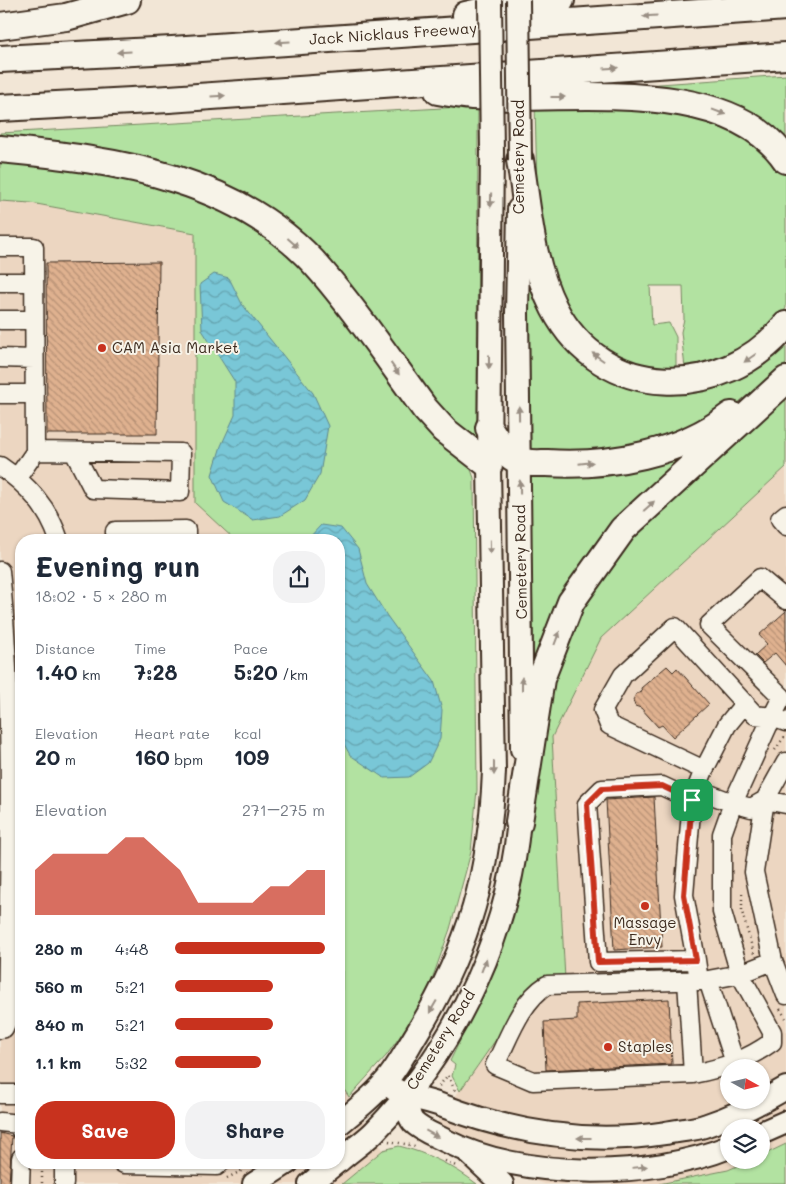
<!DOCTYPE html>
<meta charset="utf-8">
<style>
:root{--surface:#fff;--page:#f2f2f3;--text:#1f2937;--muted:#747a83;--accent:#c8321e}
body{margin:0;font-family:Mali,sans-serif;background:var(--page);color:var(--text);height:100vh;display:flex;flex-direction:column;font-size:19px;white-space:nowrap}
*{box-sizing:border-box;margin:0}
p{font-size:16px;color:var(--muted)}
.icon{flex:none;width:28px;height:28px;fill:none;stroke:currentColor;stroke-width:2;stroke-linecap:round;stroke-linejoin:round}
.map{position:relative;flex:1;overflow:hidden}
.drawer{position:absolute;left:15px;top:534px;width:330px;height:635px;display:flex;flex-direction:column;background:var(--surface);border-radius:20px;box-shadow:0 1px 4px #0004}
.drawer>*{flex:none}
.needle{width:32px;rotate:98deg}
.controls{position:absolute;left:720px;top:1059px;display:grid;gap:10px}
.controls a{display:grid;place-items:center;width:50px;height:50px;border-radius:50%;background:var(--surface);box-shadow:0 1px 4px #0004;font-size:25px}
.pin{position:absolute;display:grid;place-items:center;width:42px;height:42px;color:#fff;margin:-21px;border-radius:10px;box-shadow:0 2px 8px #0006}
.round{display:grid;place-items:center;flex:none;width:52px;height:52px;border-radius:20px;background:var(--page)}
.head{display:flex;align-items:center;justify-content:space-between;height:85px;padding:0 20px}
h1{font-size:28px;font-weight:700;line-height:38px}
.figures{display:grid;grid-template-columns:repeat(3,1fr);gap:8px;height:85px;padding:5px 20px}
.figures div{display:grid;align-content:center}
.figures b{font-size:21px;font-weight:700}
.figures small{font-size:14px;font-weight:400}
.figures p{font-size:14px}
.chart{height:140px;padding:10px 20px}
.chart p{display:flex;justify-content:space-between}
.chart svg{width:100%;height:90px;margin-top:5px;fill:var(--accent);opacity:.7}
.action{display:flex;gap:10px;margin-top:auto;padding:10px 20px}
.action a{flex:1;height:58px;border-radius:20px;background:var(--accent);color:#fff;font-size:20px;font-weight:700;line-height:58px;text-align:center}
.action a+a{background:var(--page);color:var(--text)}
ul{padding:0 20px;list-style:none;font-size:16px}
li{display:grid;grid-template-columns:80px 60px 1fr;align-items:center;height:38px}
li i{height:12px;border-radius:6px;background:var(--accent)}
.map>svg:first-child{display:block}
</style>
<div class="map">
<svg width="786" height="1184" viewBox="0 0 786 1184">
<defs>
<pattern id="water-waves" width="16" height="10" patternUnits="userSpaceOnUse" patternTransform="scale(1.25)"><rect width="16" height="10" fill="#79c7d7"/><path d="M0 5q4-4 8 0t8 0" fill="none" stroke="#64a2ae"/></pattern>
<pattern id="building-back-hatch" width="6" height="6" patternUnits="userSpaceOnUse" patternTransform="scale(1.25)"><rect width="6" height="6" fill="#dfb18f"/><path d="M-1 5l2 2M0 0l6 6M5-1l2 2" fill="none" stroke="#b69074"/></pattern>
</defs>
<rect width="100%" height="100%" fill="#f2e6d6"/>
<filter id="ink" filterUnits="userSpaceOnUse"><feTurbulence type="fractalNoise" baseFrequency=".02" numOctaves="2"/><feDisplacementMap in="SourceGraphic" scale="10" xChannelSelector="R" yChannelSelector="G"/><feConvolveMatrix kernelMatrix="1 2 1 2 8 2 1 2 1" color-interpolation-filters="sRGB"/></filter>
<g filter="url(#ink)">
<path fill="#ecd6c1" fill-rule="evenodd" d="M0 201 31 203 195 233V502L235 540H21V1162H339V857L343 858 341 1085 383 1150 342 1184H0Z
M786 467V1144L761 1156V1128H729V1160H751L728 1170 659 1184H545L510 1173 435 1125 534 985 565 979 552 737 601 638ZM729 1068H761V1100H729Z"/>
<path fill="#b2e2a1" stroke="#768660" d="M786 75V149L646 85Z
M535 104 625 106 717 120 773 154 786 175V308L773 329 729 361 685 368 681 332 684 319 683 286H650L652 325 669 323 676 337V370L665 373 604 351 581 331 560 298 547 261 537 189Z
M478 106 477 441 452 425 285 221 250 197 214 180 0 143V133Z
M0 158 80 165 190 192 284 246 363 342 424 429 469 464 474 478 477 790 471 852 450 929 431 982 413 1018 386 1056 349 1097 341 1085 343 858 339 857V540H235L195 503V233L31 203 0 201Z
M529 273 547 310 652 386 786 336V364L723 415 643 450 531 451Z
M786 395V467L601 638 552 737 565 979 534 985 460 1091 452 1076 455 1065 450 1061 497 965 520 894 532 818 543 703 585 594 617 549Z
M719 432 616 531 534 666 530 472Z
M786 1144V1184H659L728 1170 751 1160H761V1156Z
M399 1146C427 1153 454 1166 477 1184H342L383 1150Z"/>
<path fill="url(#water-waves)" stroke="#60888d" d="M214 274 229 278 242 304 313 393 328 426 320 474 305 500 280 516 253 520 224 502 212 475 221 446 235 415V382L202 330 200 284Z
M321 525 341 528 358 549 367 584 387 616 434 681 442 710 440 739 428 763 409 777 384 778 350 755 339 735V540H307Z"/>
<path fill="url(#building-back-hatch)" stroke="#3b2a1e" d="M159 262 157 434H47L46 263Z
M786 611V666L775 653 763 663 755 655 767 644 759 635Z
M667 666 673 672 677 668 709 704 673 737 662 725 658 727 641 708 635 706 633 700 636 694 642 692 641 688Z
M654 797 662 947 614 950 606 800Z
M669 999 672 1064 546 1070 544 1022 577 1020V1004Z
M0 1133 12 1136 9 1184H0Z"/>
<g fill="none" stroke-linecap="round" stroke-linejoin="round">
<g stroke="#3b2a1e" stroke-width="21">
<path id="minor" d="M0 247H34L35 452 17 478
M0 282H34
M0 320H34
M0 358 34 359
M0 394H34
M35 451 181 453 180 492 93 489 74 452
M0 466C28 485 48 507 59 540
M786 514 780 519 786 526
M115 540V531L186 530V540
M0 571C15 720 9 871 7 1021L4 1028 0 1029
M786 600 760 578 709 625 782 697 772 717 786 722
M786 762 765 800 754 872 773 961 786 995
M704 770 727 725 745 703
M696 789 733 803 772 717 755 715 675 627 623 675 603 710 609 725 704 770 692 800 662 786 602 789 587 804 598 962 696 960 699 981
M692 800 684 895 696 960
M708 980 735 1063
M687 981 693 1074 533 1081 495 1065C509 1038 520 1002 547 985L708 980 740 974 773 961
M693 1074C723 1068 747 1060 772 1042V1032L740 974 722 912V834L733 803 751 808 765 800 786 804
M0 1094H21
M0 1122 19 1124 21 1131
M121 1162 124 1164 217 1166 221 1162
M20 1184 21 1158
M64 1184V1162"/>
</g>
<g stroke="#3b2a1e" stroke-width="26">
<path id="major" d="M519 209 517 313 522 749
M394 1089C409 1099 426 1099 443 1106 516 1134 589 1145 666 1133 679 1130 695 1130 707 1125 734 1116 762 1102 786 1088
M406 1096C407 1104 408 1116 413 1122 422 1131 435 1135 446 1141 523 1180 650 1179 729 1147
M339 1124C354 1111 371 1099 384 1083 397 1069 407 1049 417 1033 470 946 490 872 494 771L489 465 492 151
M761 1133 786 1122
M468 1152 502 1184
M339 1161C350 1151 364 1142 374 1132 459 1045 514 925 520 804
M254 1184 288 1162
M310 1184 337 1162"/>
</g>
<g stroke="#3b2a1e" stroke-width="30">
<path id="highway" d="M466 15 506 6 561 0
M0 26 66 17 127 0
M0 59 172 50 786 7
M438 91C449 93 461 95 472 96 564 102 727 73 786 160
M0 108 169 99 786 56
M0 149C117 160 243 177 323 273 360 316 392 364 425 409L444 430 489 465
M520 160C528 210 531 263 554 308 602 402 723 402 786 325
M489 428C497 440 506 457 520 461 528 464 539 463 547 463 608 467 681 454 731 415
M519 822 541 679 571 602 623 529 786 380"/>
</g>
<path stroke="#3b2a1e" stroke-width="2.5" stroke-dasharray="1 4" stroke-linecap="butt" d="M775 750 785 736
M742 894V912L754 954
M780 1009 786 1018
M439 1086 448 1075 455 1091
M389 1141 415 1146
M445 1161 458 1167
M42 1162V1184
M227 1178 243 1170"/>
<use href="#minor" stroke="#f7f3e8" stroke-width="18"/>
<use href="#major" stroke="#f7f3e8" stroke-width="22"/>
<use href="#highway" stroke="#f7f3e8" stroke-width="26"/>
<g stroke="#3b2a1e" stroke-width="26" stroke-linecap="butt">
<path id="major-bridge" d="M490 0 492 151
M518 0 520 160"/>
</g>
<use href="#major-bridge" stroke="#f7f3e8" stroke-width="22"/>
</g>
<defs><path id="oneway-solid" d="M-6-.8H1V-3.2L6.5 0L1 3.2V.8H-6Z" transform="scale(1.25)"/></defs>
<g fill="#998e83">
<use href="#oneway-solid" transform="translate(650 16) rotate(176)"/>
<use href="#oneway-solid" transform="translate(283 42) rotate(176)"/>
<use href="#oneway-solid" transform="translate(124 52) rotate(177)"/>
<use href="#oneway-solid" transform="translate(611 68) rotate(-4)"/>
<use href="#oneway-solid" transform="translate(218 96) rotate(-4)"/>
<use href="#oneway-solid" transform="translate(558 97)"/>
<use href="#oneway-solid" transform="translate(719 112) rotate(21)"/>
<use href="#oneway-solid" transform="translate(491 200) rotate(91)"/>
<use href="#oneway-solid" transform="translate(293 243) rotate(42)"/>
<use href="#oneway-solid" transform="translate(598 357) rotate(-145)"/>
<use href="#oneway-solid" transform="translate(750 358) rotate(145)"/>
<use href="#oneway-solid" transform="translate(489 362) rotate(90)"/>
<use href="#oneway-solid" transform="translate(395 369) rotate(54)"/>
<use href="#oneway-solid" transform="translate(519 413) rotate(-91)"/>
<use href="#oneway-solid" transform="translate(586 463) rotate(-6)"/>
<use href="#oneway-solid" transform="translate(520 487) rotate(-91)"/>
<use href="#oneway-solid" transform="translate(649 506) rotate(-42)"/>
<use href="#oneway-solid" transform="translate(490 547) rotate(89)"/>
<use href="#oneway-solid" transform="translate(557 638) rotate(-69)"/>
<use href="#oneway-solid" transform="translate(522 684) rotate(-90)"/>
<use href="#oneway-solid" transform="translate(494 768) rotate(90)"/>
<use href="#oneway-solid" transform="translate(484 965) rotate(-69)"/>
<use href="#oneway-solid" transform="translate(433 1007) rotate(120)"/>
<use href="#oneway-solid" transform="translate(432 1134) rotate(28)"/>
<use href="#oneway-solid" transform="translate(584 1138) rotate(-180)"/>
<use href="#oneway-solid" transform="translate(640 1167) rotate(-5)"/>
</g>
</g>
<g fill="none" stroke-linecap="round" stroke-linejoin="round" filter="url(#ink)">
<g stroke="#fff" stroke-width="10">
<path id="route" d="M662 786 692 800 684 895 696 960 598 962 587 804 602 789Z"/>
</g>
<use href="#route" stroke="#c8321e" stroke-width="6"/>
</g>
<g fill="#c8321e" stroke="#f7f3e8" stroke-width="2">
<circle cx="102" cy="348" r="5"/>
<circle cx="645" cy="906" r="5"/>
<circle cx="608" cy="1047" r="5"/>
</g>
<g text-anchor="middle" stroke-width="4" stroke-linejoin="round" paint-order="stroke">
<g font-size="15" fill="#3b2a1e" stroke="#f7f3e8">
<text transform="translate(393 34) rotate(-4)" y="5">Jack Nicklaus Freeway</text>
<text transform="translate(519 157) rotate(-90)" y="5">Cemetery Road</text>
<text transform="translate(521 562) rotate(-91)" y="5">Cemetery Road</text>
<text transform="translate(441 1040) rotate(-58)" y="5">Cemetery Road</text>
</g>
<g font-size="15" fill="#3b2a1e" stroke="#f7f3e8" text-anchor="start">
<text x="112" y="353">CAM Asia Market</text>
<text x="645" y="928" text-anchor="middle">Massage<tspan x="645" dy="17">Envy</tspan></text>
<text x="618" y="1052">Staples</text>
</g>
</g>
</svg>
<div class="controls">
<a><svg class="needle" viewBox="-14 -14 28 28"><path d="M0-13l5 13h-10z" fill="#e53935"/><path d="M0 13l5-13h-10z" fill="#747a83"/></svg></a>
<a><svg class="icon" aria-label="layers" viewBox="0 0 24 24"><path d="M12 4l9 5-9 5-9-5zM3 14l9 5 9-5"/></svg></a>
</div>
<div class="pin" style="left:692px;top:800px;background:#1e9e55"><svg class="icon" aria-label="arrive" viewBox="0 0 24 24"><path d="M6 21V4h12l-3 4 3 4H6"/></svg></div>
<section class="drawer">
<div class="head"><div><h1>Evening run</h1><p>18:02 · 5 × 280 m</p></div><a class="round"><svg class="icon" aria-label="share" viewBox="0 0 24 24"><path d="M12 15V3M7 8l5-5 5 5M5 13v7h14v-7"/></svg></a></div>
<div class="figures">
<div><p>Distance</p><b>1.40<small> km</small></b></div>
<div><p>Time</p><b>7:28</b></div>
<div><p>Pace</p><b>5:20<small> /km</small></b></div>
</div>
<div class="figures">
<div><p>Elevation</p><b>20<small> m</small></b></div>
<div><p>Heart rate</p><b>160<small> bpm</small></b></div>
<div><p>kcal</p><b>109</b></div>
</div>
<div class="chart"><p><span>Elevation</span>271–275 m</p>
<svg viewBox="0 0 160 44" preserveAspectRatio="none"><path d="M0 44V22L10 14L20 14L30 14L40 14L50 6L60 6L70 14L80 22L90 38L100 38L110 38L120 38L130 30L140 30L150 22L160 22V44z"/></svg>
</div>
<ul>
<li><b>280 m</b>4:48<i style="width:100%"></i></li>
<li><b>560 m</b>5:21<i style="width:65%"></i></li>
<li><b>840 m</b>5:21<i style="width:65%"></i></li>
<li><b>1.1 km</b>5:32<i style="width:57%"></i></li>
</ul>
<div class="action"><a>Save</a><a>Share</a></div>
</section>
</div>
